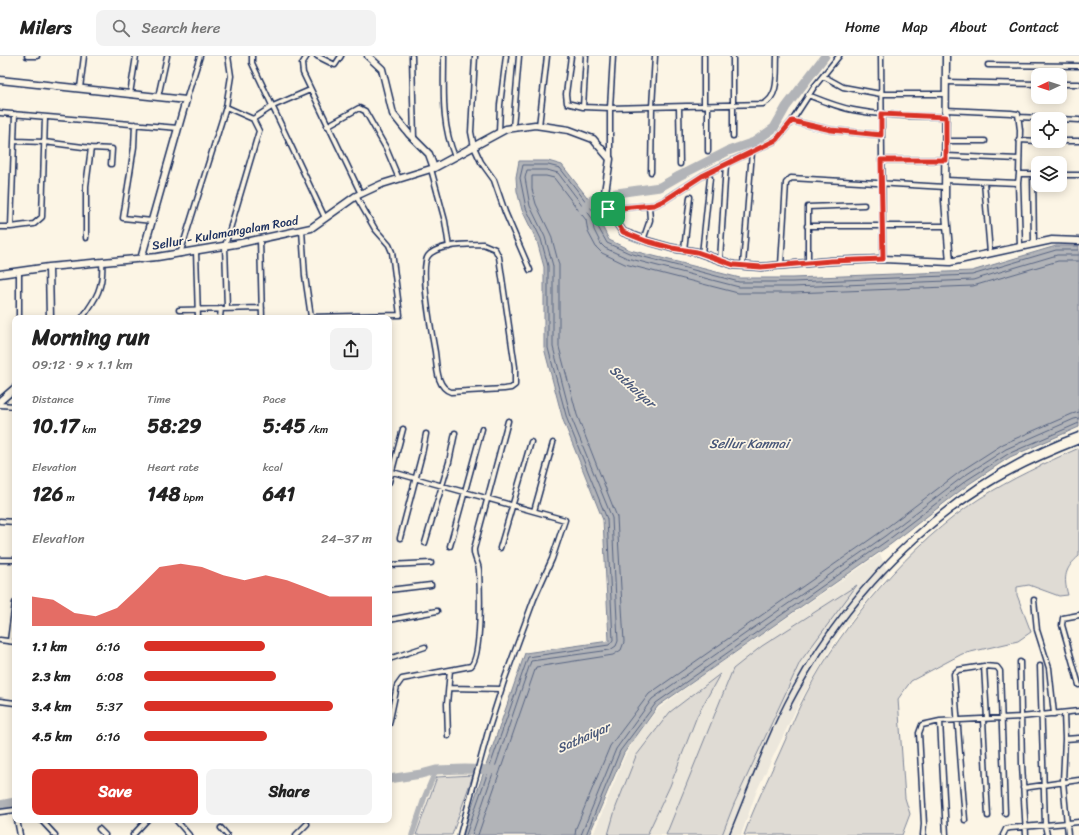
<!DOCTYPE html>
<meta charset="utf-8">
<style>
:root{--surface:#fff;--page:#f2f2f2;--text:#222;--muted:#767676;--line:#e0e0e0;--accent:#d93025}
body{margin:0;font-family:Sriracha,sans-serif;background:var(--page);color:var(--text);height:100vh;display:flex;flex-direction:column;font-size:15px;white-space:nowrap}
*{box-sizing:border-box;margin:0}
p{font-size:13px;color:var(--muted)}
.icon{flex:none;width:22px;height:22px;fill:none;stroke:currentColor;stroke-width:2;stroke-linecap:round;stroke-linejoin:round}
.map{position:relative;flex:1;overflow:hidden}
.panel{position:absolute;left:12px;top:259px;width:380px;height:508px;display:flex;flex-direction:column;background:var(--surface);border-radius:8px;box-shadow:0 2px 10px #0003}
.panel>*{flex:none}
.needle{width:26px;rotate:266deg}
.buttons{position:absolute;left:1031px;top:12px;display:grid;gap:8px}
.buttons a{display:grid;place-items:center;width:36px;height:36px;border-radius:8px;background:var(--surface);box-shadow:0 2px 10px #0003;font-size:20px}
.pin{position:absolute;display:grid;place-items:center;width:34px;height:34px;color:#fff;margin:-17px;border-radius:8px;box-shadow:0 2px 6px #0006}
.round{display:grid;place-items:center;flex:none;width:42px;height:42px;border-radius:8px;background:var(--page)}
.headline{display:flex;align-items:center;justify-content:space-between;height:68px;padding:0 20px}
h1{font-size:22px;font-weight:700;line-height:30px}
.stats{display:grid;grid-template-columns:repeat(3,1fr);gap:6px;height:68px;padding:4px 20px}
.stats div{display:grid;align-content:center}
.stats b{font-size:20px;font-weight:700}
.stats small{font-size:11px;font-weight:400}
.stats p{font-size:11px}
.chart{height:112px;padding:8px 20px}
.chart p{display:flex;justify-content:space-between}
.chart svg{width:100%;height:72px;margin-top:4px;fill:var(--accent);opacity:.7}
.cta{display:flex;gap:8px;margin-top:auto;padding:8px 20px}
.cta a{flex:1;height:46px;border-radius:8px;background:var(--accent);color:#fff;font-size:16px;font-weight:700;line-height:46px;text-align:center}
.cta a+a{background:var(--page);color:var(--text)}
ul{padding:0 20px;list-style:none;font-size:13px}
li{display:grid;grid-template-columns:64px 48px 1fr;align-items:center;height:30px}
li i{height:10px;border-radius:5px;background:var(--accent)}
header{display:flex;align-items:center;gap:24px;box-sizing:border-box;height:56px;padding:0 20px;background:var(--surface);border-bottom:1px solid var(--line)}
header strong{font-size:19px}
nav{display:flex;gap:22px;margin-inline-start:auto;font-size:14px}
.search{width:280px;height:36px;background:var(--page);display:flex;align-items:center;gap:10px;box-sizing:border-box;padding:0 14px;border-radius:8px;color:var(--muted);font-size:15px}
.map>svg:first-child{display:block}
</style>
<header>
<strong>Milers</strong>
<div class="search"><svg class="icon" aria-label="search" viewBox="0 0 24 24"><circle cx="10" cy="10" r="6"/><path d="M15 15l6 6"/></svg>Search here</div>
<nav><a>Home</a><a>Map</a><a>About</a><a>Contact</a></nav>
</header>
<div class="map">
<svg width="1079" height="779" viewBox="0 0 1079 779">
<rect width="100%" height="100%" fill="#fcf5e5"/>
<filter id="ink" filterUnits="userSpaceOnUse"><feTurbulence type="fractalNoise" baseFrequency=".025" numOctaves="2"/><feDisplacementMap in="SourceGraphic" scale="8" xChannelSelector="R" yChannelSelector="G"/><feConvolveMatrix kernelMatrix="1 2 1 2 8 2 1 2 1" color-interpolation-filters="sRGB"/></filter>
<g filter="url(#ink)">
<path fill="#ece7dc" d="M880 498 888 518 839 578 799 647 757 734 741 779H593L624 702 637 679 658 653 698 623Z"/>
<path fill="#dfdbd4" stroke="#7d8599" d="M1079 392V500C1065 512 1063 521 1068 539L1059 540 1029 529 1017 531V539L1031 576 1018 585 962 598 911 625 898 643 905 742 910 758 902 779H744C754 751 768 723 780 696 789 677 796 656 806 638 842 568 913 485 979 443 1011 423 1045 407 1079 392Z
M857 529 800 606 734 748 722 779H666L733 613 762 590Z
M720 618 697 660 670 730 647 779H608L616 751 636 700 670 656Z
M473 719 452 779H416L437 721Z"/>
<path fill="#b2b4b8" stroke="#767f94" d="M519 105H548L562 109 601 159 602 170 609 184 630 194 740 222H792L972 215 1056 190H1079V371L1010 401 969 428 891 488 658 650 624 697 589 779H462L525 597 609 585 603 464 563 364 544 292V211L537 185 522 154 517 135 516 121Z"/>
<g fill="none" stroke-linecap="round" stroke-linejoin="round">
<path stroke="#576482" stroke-width="1" d="M466 779 528 601 609 589 613 584 607 463 567 363 548 292V210L541 183 526 152 520 122 523 109H548L560 112 597 160 598 171 607 187 629 197 739 226H792L972 219 1056 194H1079
M472 779 531 605 610 594 616 590 618 585 612 462 571 361 553 291V210L545 181 530 150 525 122 527 114H547L558 117 592 162 594 174 601 188 605 192 627 202 739 231H792L973 224 1057 199H1079
M478 779 536 611 613 599 621 594 624 586 617 461 577 359 559 291V209L551 179 536 148 532 133V120H546L554 122 586 164 588 176 596 191 602 197 625 208 738 237H793L973 230 1058 205H1079
M575 779 576 772 610 690 649 638 882 475 961 415 1003 388 1072 358 1079 356
M581 779 616 693 652 643 885 480 964 420 1006 393 1074 363 1079 362
M586 779 620 695 656 647 888 484 967 424 1008 398 1079 367"/>
<path stroke="#b2b4b8" stroke-width="5.5" d="M412 779 425 740 436 714"/>
<path stroke="#b2b4b8" stroke-width="9" d="M583 154 590 145 595 142 617 137 660 131 679 120 728 95 754 86 774 72 786 51 825 0
M389 723 421 718 436 714 465 713 495 714
M0 749 15 746"/>
<g stroke="#1b2f5e" stroke-width="7">
<path id="street" d="M27 0H37
M252 0V7L325 162
M307 0 302 8 303 17 361 138
M317 0 335 9 341 0
M412 0 414 83
M444 0C444 36 441 67 455 101
M475 0 471 76 474 91 481 106 494 124 505 156 530 214
M571 0 566 38 567 47 583 51 610 52 763 48C780 41 776 16 777 0
M704 0V50
M881 0 883 203
M988 9 1079 10
M823 20 843 31 881 38H946
M946 26 1038 28
M1060 28H1079
M80 32 84 0
M130 38 136 0
M808 39C823 45 837 51 853 54 883 60 915 60 946 61
M158 41 167 0
M186 44 200 0
M708 50V95
M226 51 253 63 259 75 225 190 227 252
M583 51 586 0
M679 51 680 108
M946 54 1011 57 1018 58 1020 74 1019 118
M0 57 178 72
M1019 61 1079 64
M253 63 273 50 310 34
M792 65 831 74 881 79
M135 68 134 91 123 162 152 165
M327 70 359 52 365 55 386 92 399 123
M539 70 547 0
M513 72 519 0
M499 77 500 49 506 0
M733 80V0
M1019 84 1038 85
M15 85 44 86 91 92 86 130V182
M946 85H985
M1047 85H1079
M91 92 112 93 111 108
M946 100 1019 103
M610 102V52L613 0
M881 104H946
M431 113 445 165 449 191
M651 116 652 51 655 0
M1033 118 1034 188
M1060 119H1079
M945 124 1018 127 1019 118H1038
M984 126 990 197
M1018 127 1020 191
M608 153 654 149 665 144 702 120 726 108
M807 170H947
M0 171H11L15 58
M11 171 34 168 42 161 45 61
M302 174 305 220 311 261 400 259 392 196 389 189 375 173 356 140
M260 183 262 262
M643 184 650 164 649 150
M483 188 495 193 499 201 515 311V329L511 332 504 333 451 336C436 331 437 310 435 296 432 279 419 211 428 200 437 188 470 188 483 188Z
M684 194 690 141
M196 195 198 262
M180 198 226 51 231 20 228 0
M702 198 710 122
M720 204 726 108 776 84 792 65 814 31 839 0
M808 207V151L864 149
M743 209 752 96
M781 209 786 127 791 122 945 131
M19 216V262
M179 254 262 252
M82 262C96 243 104 231 102 206
M220 262 221 252
M0 349 15 350
M389 415 565 464 552 503 534 543 505 622 489 672 460 779
M389 426 403 373
M534 455 553 387
M0 465 15 466
M400 482 422 398 426 378
M425 487 449 406 455 377
M450 490 482 373
M500 492 531 386
M0 504H15
M389 509 431 507
M389 534 431 529
M1034 544 1037 574 1049 612 1054 658
M1079 559 1063 562 1062 569 1079 629
M389 564 437 555
M0 584 15 586
M10 585 15 547
M389 603 425 591
M1020 606 1022 708 1026 779
M984 610 997 611 1000 615 1005 757
M1040 610 1045 769 1047 779
M449 632 501 633
M0 645 15 647
M1064 657 1065 683 1079 682
M983 664 988 760
M940 665 946 779
M389 668 397 630 402 623 471 610C482 599 480 533 479 515 479 507 473 501 474 493L508 365
M448 680 447 648 450 614
M1065 683 1063 725 1068 779
M1023 732 1079 724
M0 756 15 754
M17 764 20 779
M41 764 55 779
M176 764 189 779
M965 764 954 618 958 614 984 610 987 663
M221 772 227 779
M99 773 105 779
M133 779 147 764
M296 779 307 768
M923 779 924 768 919 677 922 669 940 665 1021 661 1079 655
M1003 779 1006 773 1010 772 1079 766"/>
</g>
<g stroke="#1b2f5e" stroke-width="9">
<path id="secondary" d="M368 0 382 13 393 58 409 78 429 98 434 112
M946 0 945 145 950 206
M0 24 186 44 141 203
M49 211 50 262
M0 218 49 211 157 201 241 187 311 172 356 140 382 128 434 112 506 73 535 69 569 74 593 83 610 103 605 136 606 150 623 176 647 185 672 192 697 196 734 209 761 211 831 205 883 203 950 206 1052 184 1079 185
M0 345 15 332"/>
</g>
<use href="#street" stroke="#fcf5e5" stroke-width="4"/>
<use href="#secondary" stroke="#fcf5e5" stroke-width="6"/>
<path stroke="#1b2f5e" stroke-width="1.5" d="M789 653C835 564 904 484 989 431 1015 415 1051 399 1079 388
M729 779C749 731 766 681 791 635 854 520 955 421 1079 376"/>
</g>
</g>
<g fill="none" stroke-linecap="round" stroke-linejoin="round" filter="url(#ink)">
<g stroke="#fff" stroke-width="8">
<path id="route" d="M881 58 946 61V104H881L883 203 831 205 761 211 734 209 697 196 672 192 646 185 623 176 608 153 654 149 665 144 702 120 776 84 792 65 831 74 881 79Z"/>
</g>
<use href="#route" stroke="#d93025" stroke-width="5"/>
</g>
<g text-anchor="middle" stroke-width="3.5" stroke-linejoin="round" paint-order="stroke">
<g font-size="12" fill="#1b2f5e" stroke="#fcf5e5">
<text transform="translate(225 177) rotate(-10)" y="4">Sellur - Kulamangalam Road</text>
</g>
<g font-size="13" font-style="italic" fill="#485779" stroke="#fcf5e5">
<text transform="translate(633 330) rotate(42)" y="5">Sathaiyar</text>
<text x="749" y="392">Sellur Kanmai</text>
<text transform="translate(583 681) rotate(-24)" y="5">Sathaiyar</text>
</g>
</g>
</svg>
<div class="buttons">
<a><svg class="needle" viewBox="-14 -14 28 28"><path d="M0-13l5 13h-10z" fill="#e53935"/><path d="M0 13l5-13h-10z" fill="#767676"/></svg></a>
<a><svg class="icon" aria-label="locate" viewBox="0 0 24 24"><circle cx="12" cy="12" r="6"/><path d="M12 2v4M12 18v4M2 12h4M18 12h4"/></svg></a>
<a><svg class="icon" aria-label="layers" viewBox="0 0 24 24"><path d="M12 4l9 5-9 5-9-5zM3 14l9 5 9-5"/></svg></a>
</div>
<div class="pin" style="left:608px;top:153px;background:#1e9e55"><svg class="icon" aria-label="arrive" viewBox="0 0 24 24"><path d="M6 21V4h12l-3 4 3 4H6"/></svg></div>
<section class="panel">
<div class="headline"><div><h1>Morning run</h1><p>09:12 · 9 × 1.1 km</p></div><a class="round"><svg class="icon" aria-label="share" viewBox="0 0 24 24"><path d="M12 15V3M7 8l5-5 5 5M5 13v7h14v-7"/></svg></a></div>
<div class="stats">
<div><p>Distance</p><b>10.17<small> km</small></b></div>
<div><p>Time</p><b>58:29</b></div>
<div><p>Pace</p><b>5:45<small> /km</small></b></div>
</div>
<div class="stats">
<div><p>Elevation</p><b>126<small> m</small></b></div>
<div><p>Heart rate</p><b>148<small> bpm</small></b></div>
<div><p>kcal</p><b>641</b></div>
</div>
<div class="chart"><p><span>Elevation</span>24–37 m</p>
<svg viewBox="0 0 160 44" preserveAspectRatio="none"><path d="M0 44V26L10 28L20 36L30 38L40 33L50 21L60 8L70 6L80 8L90 13L100 16L110 13L120 16L130 21L140 26L150 26L160 26V44z"/></svg>
</div>
<ul>
<li><b>1.1 km</b>6:16<i style="width:53%"></i></li>
<li><b>2.3 km</b>6:08<i style="width:58%"></i></li>
<li><b>3.4 km</b>5:37<i style="width:83%"></i></li>
<li><b>4.5 km</b>6:16<i style="width:54%"></i></li>
</ul>
<div class="cta"><a>Save</a><a>Share</a></div>
</section>
</div>
